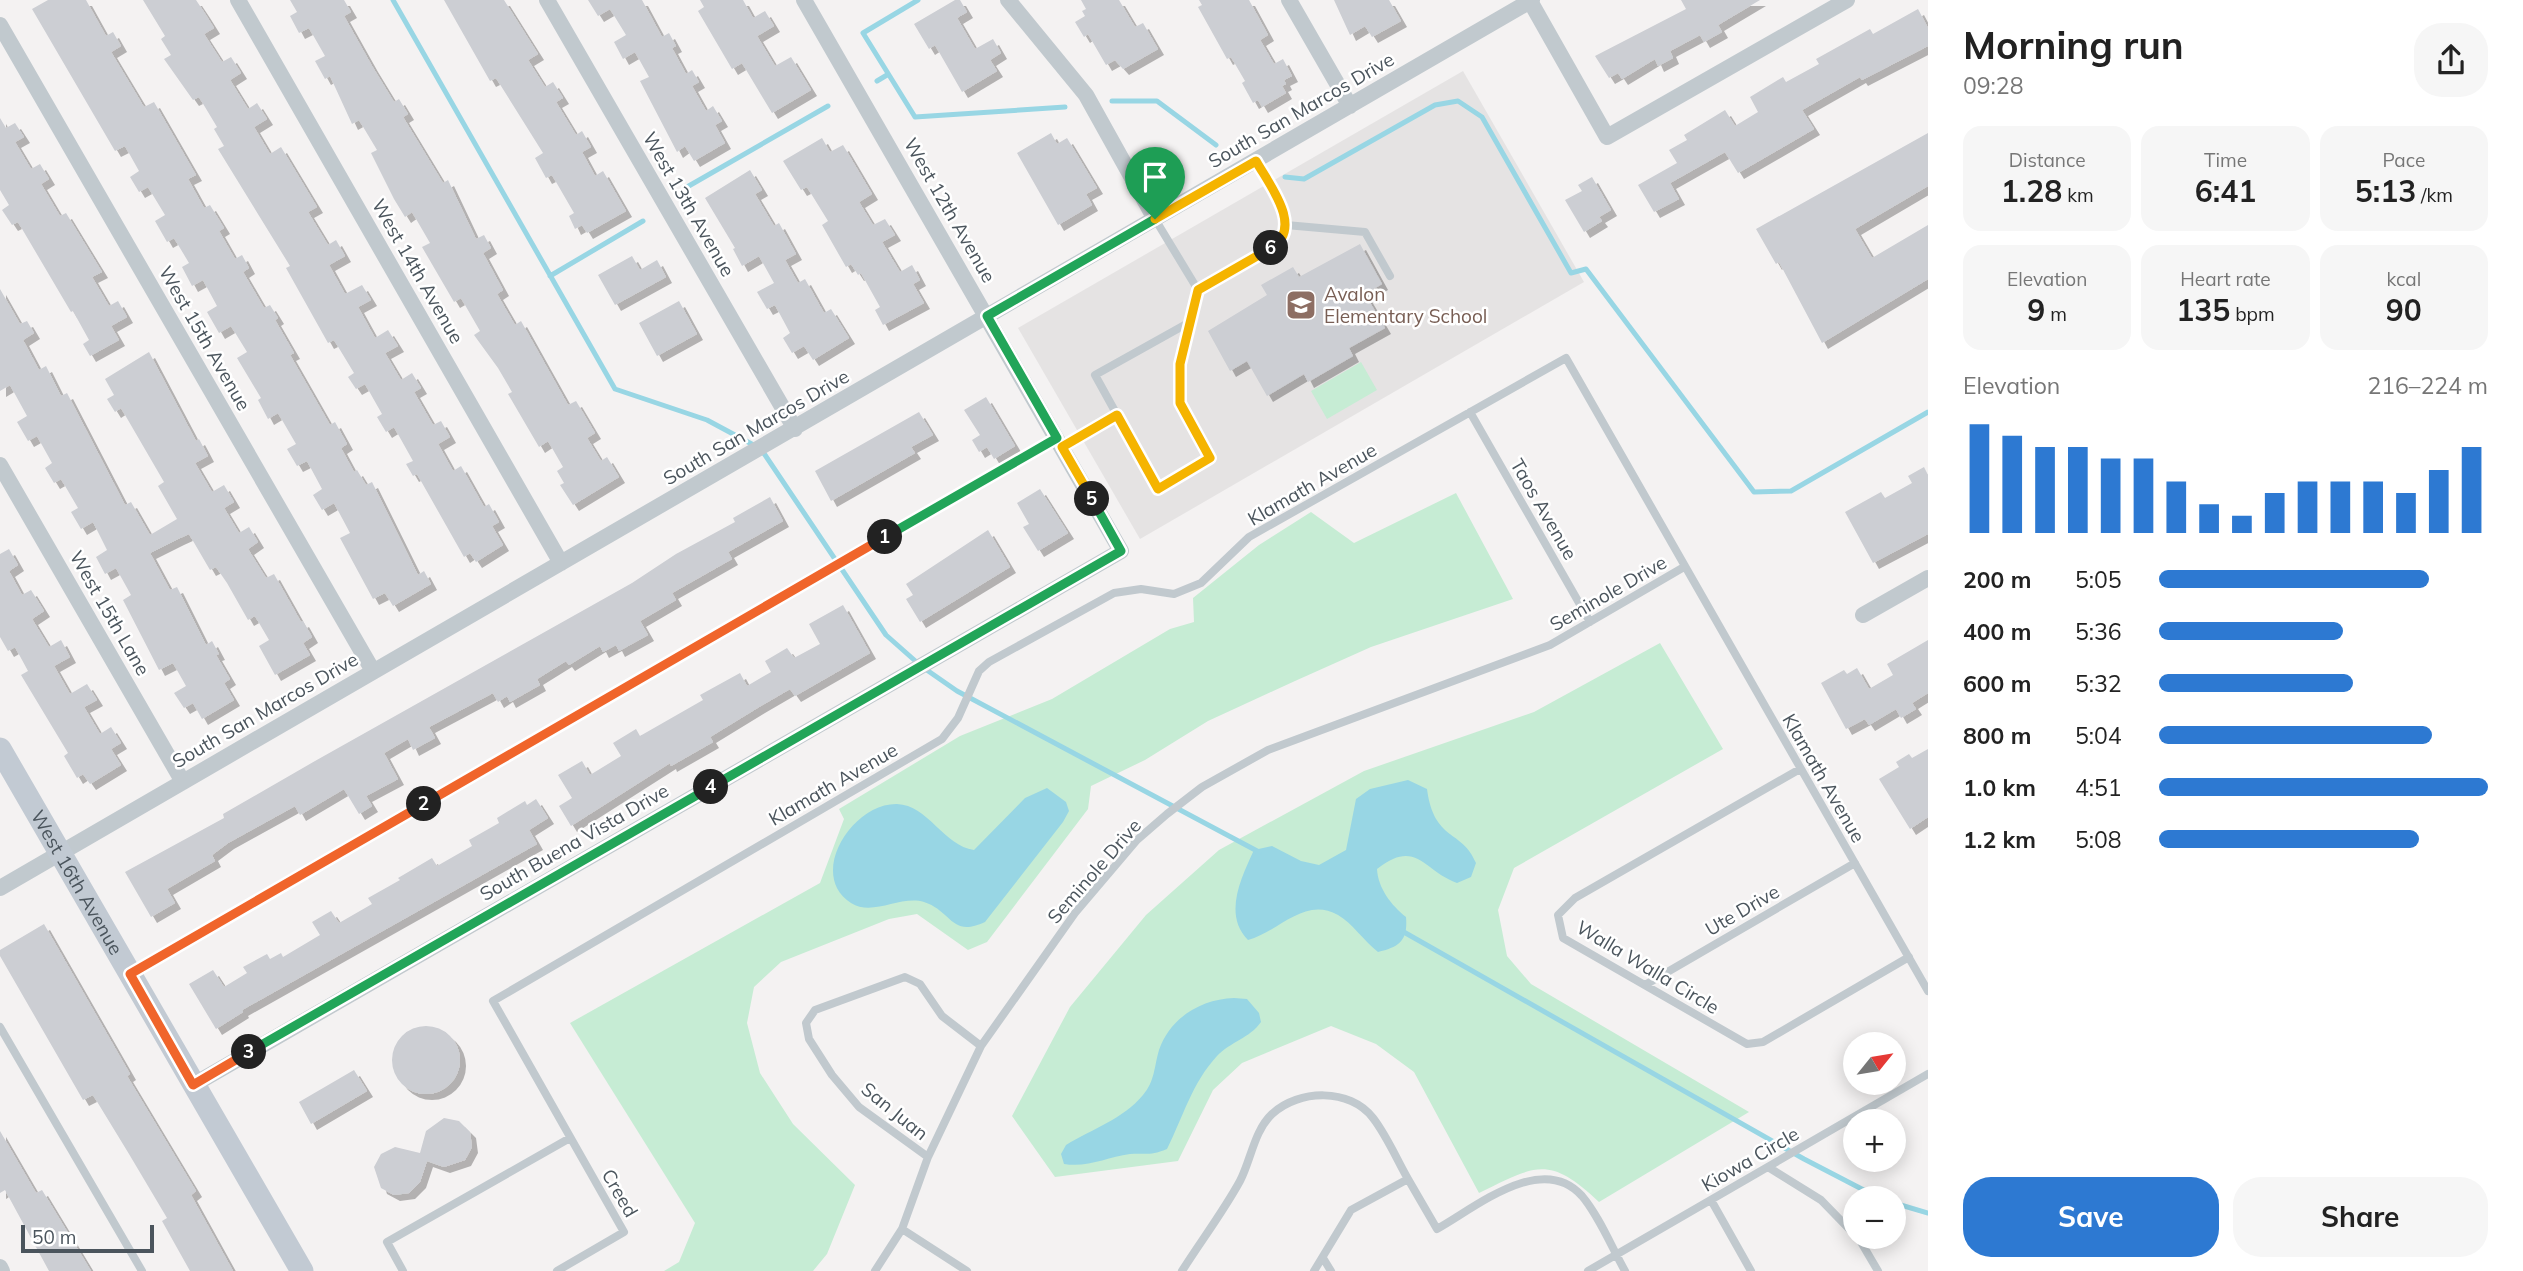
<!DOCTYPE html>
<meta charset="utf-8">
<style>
:root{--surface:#fff;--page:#f6f6f6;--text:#222;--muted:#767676;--accent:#2d79d2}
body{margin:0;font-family:Mulish,sans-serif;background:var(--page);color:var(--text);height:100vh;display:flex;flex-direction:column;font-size:26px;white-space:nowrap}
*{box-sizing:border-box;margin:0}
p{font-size:23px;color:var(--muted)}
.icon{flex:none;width:38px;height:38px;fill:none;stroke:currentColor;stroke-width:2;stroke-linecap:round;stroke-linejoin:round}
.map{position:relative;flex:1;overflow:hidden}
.details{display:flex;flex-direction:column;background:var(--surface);width:595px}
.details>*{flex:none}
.needle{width:46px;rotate:60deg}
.tools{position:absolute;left:1843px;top:1032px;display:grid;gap:14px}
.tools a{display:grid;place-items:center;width:63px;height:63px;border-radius:50%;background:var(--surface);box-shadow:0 4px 18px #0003;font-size:35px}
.scale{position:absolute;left:21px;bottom:18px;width:133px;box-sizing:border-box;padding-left:7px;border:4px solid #4b555d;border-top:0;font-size:19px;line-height:24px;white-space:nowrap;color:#4b555d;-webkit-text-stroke:5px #fff;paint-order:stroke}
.pin{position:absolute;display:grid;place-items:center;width:60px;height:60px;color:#fff;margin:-72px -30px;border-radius:50% 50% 50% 0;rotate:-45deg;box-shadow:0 0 7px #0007}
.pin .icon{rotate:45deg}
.km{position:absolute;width:35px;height:35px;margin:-18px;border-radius:50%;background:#222;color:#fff;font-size:19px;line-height:35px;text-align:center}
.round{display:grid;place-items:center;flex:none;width:74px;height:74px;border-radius:28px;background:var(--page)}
.headline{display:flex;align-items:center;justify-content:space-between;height:119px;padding:0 35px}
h1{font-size:38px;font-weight:700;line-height:52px}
.figures{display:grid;grid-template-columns:repeat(3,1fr);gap:10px;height:119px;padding:7px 35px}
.figures div{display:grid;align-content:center;border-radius:18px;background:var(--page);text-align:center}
.figures b{font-size:30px;font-weight:700}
.figures small{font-size:19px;font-weight:400}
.figures p{font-size:19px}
.chart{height:196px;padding:14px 35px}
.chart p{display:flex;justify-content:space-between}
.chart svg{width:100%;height:126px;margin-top:7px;stroke:var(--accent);stroke-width:6}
.cta{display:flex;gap:14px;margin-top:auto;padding:14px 35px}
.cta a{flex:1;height:80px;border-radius:28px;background:var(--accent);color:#fff;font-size:28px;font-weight:700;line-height:80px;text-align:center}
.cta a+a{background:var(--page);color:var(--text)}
ul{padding:0 35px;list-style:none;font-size:23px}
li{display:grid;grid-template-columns:112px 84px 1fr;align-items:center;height:52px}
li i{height:18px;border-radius:9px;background:var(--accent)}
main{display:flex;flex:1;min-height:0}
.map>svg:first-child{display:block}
</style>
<main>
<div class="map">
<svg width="1928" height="1271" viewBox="0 0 1928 1271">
<defs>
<filter id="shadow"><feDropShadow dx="6" dy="6" stdDeviation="0" flood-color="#0004"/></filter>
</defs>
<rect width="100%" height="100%" fill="#f4f2f2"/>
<path fill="#e5e3e3" d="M1463 71 1584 282 1140 539 1018 328Z"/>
<path fill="#c6ecd4" d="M1361 362 1377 390 1327 419 1311 391Z
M1456 493 1513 599 1371 647 1295 681 1208 721 1145 760 1091 786 1088 809 987 942 968 950 917 914 889 919 781 962 754 987 747 1023 760 1073 793 1124 855 1185 827 1254 813 1271H664L679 1262 695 1223 570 1023 820 883 844 819 839 809 960 736 1052 699 1170 629 1194 622 1193 598 1259 545 1311 512 1354 543Z
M1660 643 1723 749 1514 868 1498 910 1507 956 1531 984 1749 1112 1599 1202C1549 1155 1536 1165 1479 1193L1414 1072 1376 1044 1331 1026 1242 1063 1213 1090 1178 1161 1055 1177 1012 1116 1070 1007 1146 915 1219 850 1364 771 1534 712Z"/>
<path fill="#98d6e4" d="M1408 780 1427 789C1434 842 1462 829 1476 863L1471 877 1457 883C1423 871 1417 838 1377 869 1378 888 1391 905 1406 917 1408 940 1400 947 1378 952 1364 941 1352 923 1338 915 1304 896 1279 932 1248 940 1223 915 1241 878 1254 850L1272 846 1301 861 1319 865 1346 850 1356 799 1370 789Z
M1047 788 1066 802 1069 811 1063 822 985 922C951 938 952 911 924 902 900 895 873 917 851 903 807 875 852 803 897 804 928 805 944 846 974 850L1025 798Z
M1234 998 1247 999 1259 1013 1261 1022C1250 1038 1230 1042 1217 1056 1192 1083 1183 1117 1167 1149 1150 1156 1147 1153 1130 1154 1107 1157 1088 1168 1064 1164L1061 1154 1066 1145C1092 1129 1123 1119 1143 1095 1155 1081 1154 1067 1159 1050 1170 1018 1201 999 1234 998Z"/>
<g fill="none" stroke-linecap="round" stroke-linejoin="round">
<path stroke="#98d6e4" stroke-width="5" d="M393 0 615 389 707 420 761 449 886 635 921 666 957 691 1259 852
M918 0 863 33 915 117 1065 107
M877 81 887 75
M1112 101H1157L1216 145
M1285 177 1304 179 1435 105 1458 101 1482 117 1571 273 1586 269 1754 492 1791 491 1928 412
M687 187 828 106
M550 276 643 221
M1402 931 1804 1159 1881 1199
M1894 1203 1928 1213"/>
</g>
<path fill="#ccced3" filter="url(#shadow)" d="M48 0H86L106 36 113 32 121 46 111 52 144 107 154 102 196 175 188 179 204 208 210 205 224 228 219 231 235 259 242 255 249 268 243 272 264 308 270 305 278 318 275 320 294 353 290 355 330 425 335 422 347 444 341 448 354 472 357 470 366 485 372 482 418 575 424 571 431 584 393 606 385 593 373 599 340 538 350 533 334 503 322 510 313 495 322 489 307 461 297 466 287 449 296 444 278 413 268 419 258 400 261 398 237 358 247 352 231 326 219 333 207 312 217 306 203 280 192 286 182 267 189 263 174 238 167 242 155 221 165 215 148 187 139 192 130 177 139 171 125 146 115 151 32 9Z
M143 0H196L204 12 214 28 204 34 222 62 231 57 241 73 230 80 248 109 257 103 267 119 254 127 270 154 281 147 317 207 308 212 328 245 336 240 345 256 329 265 345 294 362 285 371 300 358 307 375 338 388 330 398 346 385 353 401 380 412 373 421 388 414 392 433 425 441 421 450 437 438 444 453 471 461 466 484 507 489 504 499 522 492 526 503 545 476 562 470 553 464 557 417 474 413 476 406 464 413 461 394 427 386 432 377 417 382 414 365 384 356 389 348 377 354 373 334 340 328 343 286 268 290 266 218 149 224 146 214 129 217 127 199 97 193 100 164 59 171 55 161 39 165 36Z
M290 0H344L351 12 344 16 372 66 394 102 399 99 408 114 403 117 443 183 448 180 476 239 484 235 491 248 483 253 503 290 497 294 515 325 521 321 568 405 576 401 595 433 587 438 601 461 607 457 619 477 573 505 560 485 564 483 557 471 563 467 548 441 539 447 508 394 512 392 498 368 474 335 480 331 461 298 454 302 422 247 430 243 412 212 405 217 394 199 371 153 377 150 359 120 352 124 330 76 325 79 315 61 325 56 309 28 299 33 290 16 297 12Z
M444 0H504L538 54 528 60 545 87 553 82 563 98 556 102 576 135 582 131 591 147 582 152 595 176 603 171 626 211 587 233 582 225 575 229 569 216 574 213 552 175 546 178 535 158 543 153 496 78 490 81Z
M588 0H642L662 37 669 33 676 46 672 48 686 74 692 70 699 82 692 86 706 111 713 106 722 121 715 125 725 143 694 161 685 146 677 152 640 81 649 77 635 52 623 59 614 42 626 35 610 9 598 16Z
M700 0H743L753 18 765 11 774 26 757 36 775 66 791 57 811 90 772 113 742 63 732 69 698 11 704 7Z
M955 0H960L967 12 957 18 975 49 993 39 1001 53 990 60 997 71 962 92 935 45 929 49 914 24Z
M1081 0H1119L1135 27 1143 23 1158 49 1123 69 1115 60 1106 65 1088 34 1084 37 1075 22 1085 16 1082 11 1086 9Z
M1199 0H1249L1268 35 1260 40 1274 64 1283 59 1292 76 1284 80 1286 84 1282 86 1286 93 1262 107 1258 100 1253 103 1242 83 1245 81 1231 57 1227 59 1198 7 1202 5Z
M1334 0H1389L1401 21 1372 37 1365 26 1350 35Z
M1681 0H1760L1718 25 1722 32 1704 42 1700 35 1670 51 1673 58 1658 66 1655 59 1622 79 1618 73 1609 78 1595 56 1686 9Z
M1918 9 1928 28V46L1862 80 1860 77 1802 110 1814 129 1738 173 1725 152 1670 183 1679 199 1654 212 1638 185 1677 163 1669 150 1687 140 1684 135 1725 110 1735 126 1758 112 1750 97 1783 77 1786 82 1819 64 1816 59 1870 29 1873 34Z
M0 118 6 128 15 123 24 137 15 142 31 169 40 164 49 179 41 184 60 216 66 213 102 272 92 277 109 306 118 301 127 317 111 326 119 340 90 356 83 344 89 340 73 311 71 312 18 222 12 225 2 210 9 205 0 190Z
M1051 133 1057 144 1067 138 1097 188 1086 194 1092 205 1058 225 1017 153Z
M1928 133V186L1855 229 1872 258 1928 225V279L1822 343 1779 262 1776 264 1756 229Z
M822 138 830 152 843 145 872 194 859 202 873 225 885 219 895 235 882 242 900 272 912 265 920 280 913 284 924 303 883 325 875 310 880 307 861 273 858 275 851 264 846 267 822 225 828 221 807 187 801 190 783 161Z
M750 170 762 190 755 194 774 226 779 223 796 254 785 260 798 283 805 279 824 313 831 309 849 338 813 360 804 346 792 353 783 338 790 333 775 305 767 309 757 292 774 283 759 256 742 266 733 249 735 248 705 198Z
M1592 177 1611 210 1599 217 1602 221 1584 232 1565 200 1582 191 1578 185Z
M1360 244 1382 284 1365 294 1385 328 1349 348 1353 356 1308 382 1304 374 1267 396 1247 361 1230 371 1208 331 1267 295 1261 285 1293 267 1299 277Z
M632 256 640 270 657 260 666 277 615 305 598 275Z
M0 289 20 324 27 321 34 333 23 340 39 370 46 366 61 396 67 393 125 505 131 502 150 535 177 519 158 486 164 482 121 408 115 412 107 399 114 395 105 379 149 352 196 441 199 439 208 456 195 463 212 492 224 485 234 502 224 508 239 533 249 527 258 542 248 549 266 578 274 574 301 622 303 621 312 637 303 643 310 655 275 675 259 646 269 640 255 616 248 620 227 583 216 567 210 570 189 534 178 539 150 553 170 590 177 587 206 645 212 641 219 654 216 655 230 679 224 683 234 700 202 719 193 703 184 708 174 693 186 686 173 663 159 670 123 600 131 595 116 568 105 574 96 557 107 550 93 522 81 529 71 512 78 508 61 479 54 483 45 468 52 463 37 436 28 441 17 422 27 416 10 385 0 391Z
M679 301 697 334 657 356 639 323Z
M986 397 1015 446 994 459 987 447 979 452 972 440 980 435 964 410Z
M919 412 933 435 911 447 915 453 831 501 815 471Z
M1924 467 1928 475V534L1873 563 1845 512 1881 492 1885 498 1912 483 1908 476Z
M1040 489 1068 533 1038 551 1023 527 1029 524 1017 503Z
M770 497 783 521 728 552 732 559 672 593 676 600 640 621 648 635 619 651 616 645 603 652 600 646 569 665 566 661 537 679 540 685 510 702 507 696 498 702 493 693 429 727 435 738 413 750 408 739 384 753 398 779 366 796 372 806 359 814 344 789 300 815 295 806 228 843 212 855 215 861 167 889 175 903 151 917 125 872 224 818 223 814 315 761 632 583 676 554 735 522 733 518Z
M988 530 1010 567 920 622 906 599 913 595 906 584Z
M9 549 18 565 9 571 22 595 31 590 44 611 32 619 49 647 61 640 70 657 54 666 70 694 87 684 97 700 84 707 100 734 111 727 121 743 111 749 121 765 90 784 83 774 77 778 64 756 68 753 21 675 28 671 15 647 8 651 0 637V554Z
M843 605 870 653 795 696 790 689 759 707 710 737 713 742 671 766 670 763 571 826 559 806 572 798 558 775 582 761 590 775 621 756 613 743 636 729 640 736 703 700 700 695 740 673 747 686 771 672 765 661 787 648 794 658 820 644 809 624Z
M1928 640V693L1912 703 1916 709 1901 718 1896 709 1869 725 1865 719 1846 729 1821 683 1844 670 1847 674 1857 668 1869 689 1893 675 1887 664Z
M1928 749V817L1910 829 1879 779 1899 767 1896 762 1909 754 1912 758Z
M536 799 548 818 529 830 537 844 242 1010 243 1012 216 1029 189 984 213 970 224 987 247 973 243 967 267 954 270 959 281 953 283 957 320 935 312 922 331 911 339 923 372 904 368 898 400 880 398 878 432 858 437 866 472 846 469 840 499 823 497 818 525 801 527 805Z
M44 924 130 1074 127 1076 196 1191 191 1195 233 1271H190L162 1221 167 1218 129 1154 93 1095 83 1100 0 956V950Z
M392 1060a34 34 0 1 1 68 0a34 34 0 1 1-68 0Z
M354 1070 367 1091 311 1124 299 1102Z
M444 1118 459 1121 470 1132 472 1147 465 1160 444 1167 427 1161 420 1182 409 1193 394 1195 381 1188 374 1167 381 1154 395 1147 420 1153 426 1131Z
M0 1131 36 1193 42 1190 91 1271H49L5 1190 0 1193Z"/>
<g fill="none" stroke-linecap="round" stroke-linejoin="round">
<path stroke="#c1c9ce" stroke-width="8" d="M1155 219 1198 290C1191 321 1170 375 1180 405 1187 423 1201 441 1210 458L1158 489 1095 375 1190 322
M1286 225 1365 232 1390 276
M1198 290 1278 244 1286 225 1283 208 1256 161
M1470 412 1590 622
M1062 447 1117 415
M1800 769 1575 898 1558 915 1563 938 1747 1044 1763 1042 1909 957
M132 973 1057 438
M1645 985 1855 863
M0 1027 142 1271
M928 1157 859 1107 832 1075 809 1039 806 1023 815 1010 905 977 920 984 942 1016 981 1046
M1768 1167 1821 1200 1855 1235
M1711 1200 1751 1271
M902 1229 967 1271
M1858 1237 1878 1271
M1323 1258 1331 1271
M403 1271 387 1242 570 1138
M557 1271 624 1232 493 1001 942 739 958 718 979 671 989 662 1114 593 1141 589 1174 594 1201 583 1249 537 1566 358 1928 991
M875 1271 902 1229 928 1157 981 1046 1075 913 1137 840 1167 814 1202 787 1268 750 1550 645 1684 567
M1182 1271C1201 1241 1223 1212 1240 1181 1251 1160 1254 1131 1272 1114 1299 1089 1350 1088 1373 1118 1387 1136 1397 1160 1408 1179
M1314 1271 1351 1210 1408 1179 1437 1229C1475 1208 1542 1151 1582 1196 1599 1216 1612 1248 1625 1271
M1588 1271 1928 1074"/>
<path stroke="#c1c9ce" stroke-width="16" d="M238 0 561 563
M547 0 795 429
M1008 0 1086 95 1155 219
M1289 0 1350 106
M1530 1 1607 137 1847 0
M0 25 373 671
M0 465 183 782
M1863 615 1928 578
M0 888 1532 0
M193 1085 1121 551 804 0
M0 1267 2 1271"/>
<path stroke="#c2cad3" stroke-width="23" id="s1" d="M0 749 302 1271"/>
</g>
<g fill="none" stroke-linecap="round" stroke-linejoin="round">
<g stroke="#fff" stroke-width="14">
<path id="split-1" d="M885 537 1057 438 987 316 1155 219"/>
</g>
<g stroke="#fff" stroke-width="14">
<path id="split-2" d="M424 804 885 537"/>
</g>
<g stroke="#fff" stroke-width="14">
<path id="split-3" d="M249 1052 193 1085 130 974 424 804"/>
</g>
<g stroke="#fff" stroke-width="14">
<path id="split-4" d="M249 1052 711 787"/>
</g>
<g stroke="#fff" stroke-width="14">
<path id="split-5" d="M711 787 1121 551 1092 499"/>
</g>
<g stroke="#fff" stroke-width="14">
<path id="split-6" d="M1092 499 1062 447 1117 415 1158 489 1210 458 1180 403V364L1198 290 1271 248"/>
</g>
<g stroke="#fff" stroke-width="14">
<path id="split-7" d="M1155 219 1256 161C1268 183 1305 228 1271 248"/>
</g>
<use href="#split-1" stroke="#22a559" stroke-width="9"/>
<use href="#split-2" stroke="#f0652b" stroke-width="9"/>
<use href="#split-3" stroke="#f0652b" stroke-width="9"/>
<use href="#split-4" stroke="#22a559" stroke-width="9"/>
<use href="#split-5" stroke="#22a559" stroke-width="9"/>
<use href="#split-6" stroke="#f5b400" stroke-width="9"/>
<use href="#split-7" stroke="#f5b400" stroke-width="9"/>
</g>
<defs>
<g id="school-square" transform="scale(1.575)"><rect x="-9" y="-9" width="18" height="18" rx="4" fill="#8d6e63" stroke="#fff"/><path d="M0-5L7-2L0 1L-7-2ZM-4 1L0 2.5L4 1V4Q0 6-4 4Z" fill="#fff"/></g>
</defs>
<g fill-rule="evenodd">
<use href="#school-square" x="1301" y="305"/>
</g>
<g text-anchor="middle" stroke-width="5" stroke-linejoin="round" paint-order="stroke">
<g font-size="19" fill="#4b555d" stroke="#fff">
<text transform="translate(1301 110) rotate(-30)" y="7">South San Marcos Drive</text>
<text transform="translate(689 204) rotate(60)" y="7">West 13th Avenue</text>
<text transform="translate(950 210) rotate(60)" y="7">West 12th Avenue</text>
<text transform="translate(418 271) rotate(60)" y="7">West 14th Avenue</text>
<text transform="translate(205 338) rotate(60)" y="7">West 15th Avenue</text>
<text transform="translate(756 427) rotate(-30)" y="7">South San Marcos Drive</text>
<text transform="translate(1312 484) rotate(-30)" y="7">Klamath Avenue</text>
<text transform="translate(1544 509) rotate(60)" y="7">Taos Avenue</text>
<text transform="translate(1608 593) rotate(-30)" y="7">Seminole Drive</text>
<text transform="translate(110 613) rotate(60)" y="7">West 15th Lane</text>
<text transform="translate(265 710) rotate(-30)" y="7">South San Marcos Drive</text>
<text transform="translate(1824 778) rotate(60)" y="7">Klamath Avenue</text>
<text transform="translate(833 784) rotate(-30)" y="7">Klamath Avenue</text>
<text transform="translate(574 842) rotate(-30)" y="7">South Buena Vista Drive</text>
<text transform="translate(1094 871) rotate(-49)" y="7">Seminole Drive</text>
<text dy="7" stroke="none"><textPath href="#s1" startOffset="154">West 16th Avenue</textPath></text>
<text transform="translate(1742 910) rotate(-30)" y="7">Ute Drive</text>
<text transform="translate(1648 967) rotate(31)" y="7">Walla Walla Circle</text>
<text transform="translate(895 1111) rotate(39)" y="7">San Juan</text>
<text transform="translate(1750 1159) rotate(-30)" y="7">Kiowa Circle</text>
<text transform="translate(620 1193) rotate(60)" y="7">Creed</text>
</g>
<g font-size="19" fill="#785e54" stroke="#fff" text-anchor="start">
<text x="1324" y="301">Avalon<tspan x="1324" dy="22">Elementary School</tspan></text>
</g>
</g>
</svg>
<div class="tools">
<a><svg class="needle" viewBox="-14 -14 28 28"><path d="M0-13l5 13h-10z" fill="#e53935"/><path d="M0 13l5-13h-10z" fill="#767676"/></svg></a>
<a>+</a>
<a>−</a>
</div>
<div class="scale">50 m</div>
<div class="pin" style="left:1155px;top:219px;background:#1e9e55"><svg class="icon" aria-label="arrive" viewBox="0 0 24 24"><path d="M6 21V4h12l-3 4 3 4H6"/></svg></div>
<b class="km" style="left:885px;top:537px">1</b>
<b class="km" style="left:424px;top:804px">2</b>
<b class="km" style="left:249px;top:1052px">3</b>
<b class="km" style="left:711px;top:787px">4</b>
<b class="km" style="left:1092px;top:499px">5</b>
<b class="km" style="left:1271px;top:248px">6</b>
</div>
<section class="details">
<div class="headline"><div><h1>Morning run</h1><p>09:28</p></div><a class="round"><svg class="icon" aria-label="share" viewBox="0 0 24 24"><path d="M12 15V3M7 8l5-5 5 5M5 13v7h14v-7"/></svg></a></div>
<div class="figures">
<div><p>Distance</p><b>1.28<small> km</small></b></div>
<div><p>Time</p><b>6:41</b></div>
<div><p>Pace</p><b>5:13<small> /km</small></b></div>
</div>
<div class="figures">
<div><p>Elevation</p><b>9<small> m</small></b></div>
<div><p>Heart rate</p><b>135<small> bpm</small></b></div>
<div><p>kcal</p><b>90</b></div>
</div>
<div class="chart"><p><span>Elevation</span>216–224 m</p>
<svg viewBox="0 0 160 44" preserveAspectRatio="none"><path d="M5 44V6M15 44V10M25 44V14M35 44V14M45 44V18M55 44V18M65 44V26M75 44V34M85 44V38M95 44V30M105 44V26M115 44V26M125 44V26M135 44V30M145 44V22M155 44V14"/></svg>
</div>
<ul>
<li><b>200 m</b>5:05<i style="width:82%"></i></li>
<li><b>400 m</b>5:36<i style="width:56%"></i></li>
<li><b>600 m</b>5:32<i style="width:59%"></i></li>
<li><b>800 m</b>5:04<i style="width:83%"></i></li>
<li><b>1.0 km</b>4:51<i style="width:100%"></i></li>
<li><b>1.2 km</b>5:08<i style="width:79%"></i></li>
</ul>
<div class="cta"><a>Save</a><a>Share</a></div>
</section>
</main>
